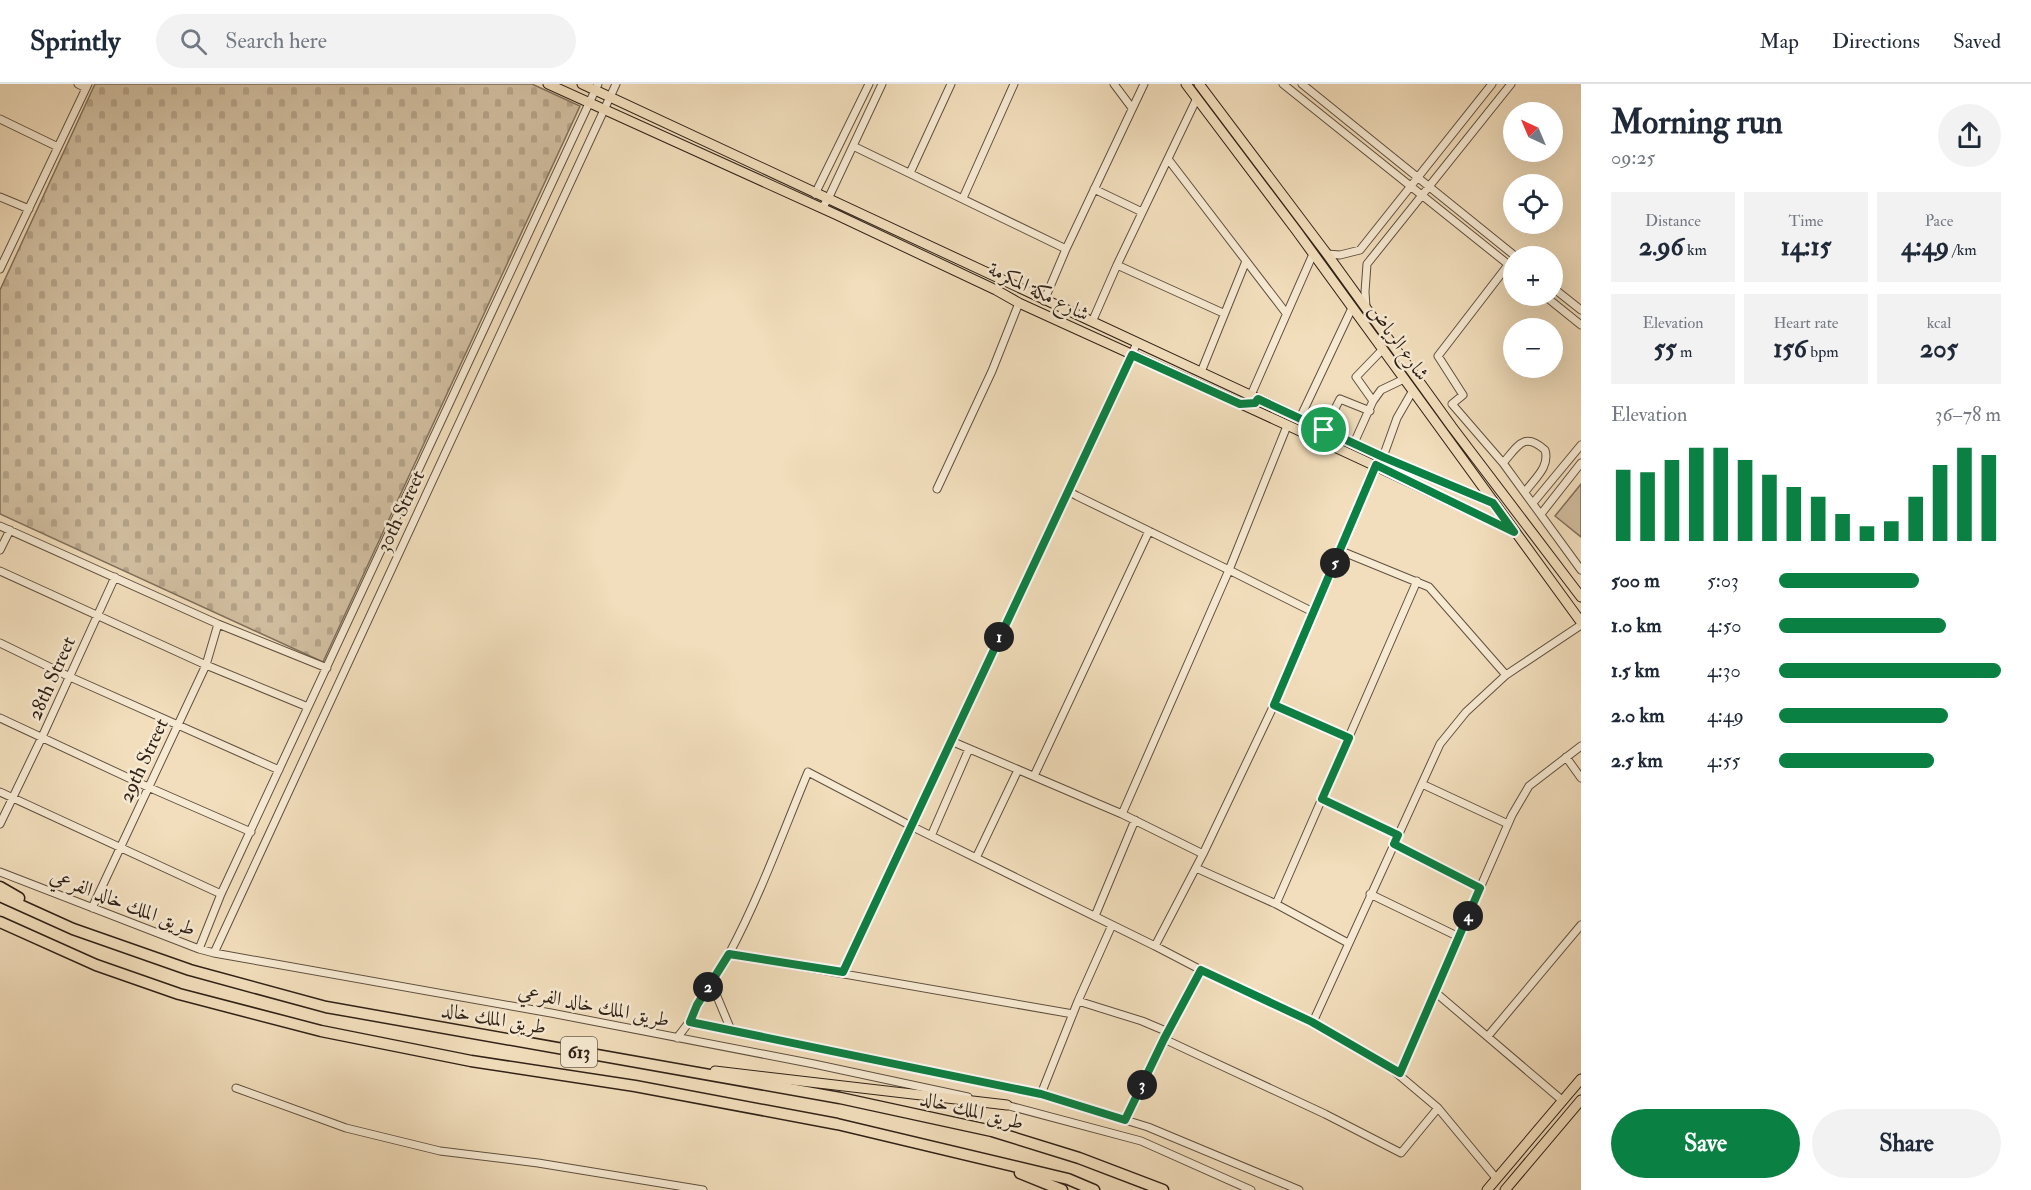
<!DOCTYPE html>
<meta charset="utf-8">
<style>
:root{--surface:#fff;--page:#f2f2f3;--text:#1f2937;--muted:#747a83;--line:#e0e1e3;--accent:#0b8043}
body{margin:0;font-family:"IM FELL Double Pica",Amiri,serif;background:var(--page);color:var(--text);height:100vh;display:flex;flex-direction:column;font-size:22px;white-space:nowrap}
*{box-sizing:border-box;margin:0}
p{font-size:20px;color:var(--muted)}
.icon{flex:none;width:33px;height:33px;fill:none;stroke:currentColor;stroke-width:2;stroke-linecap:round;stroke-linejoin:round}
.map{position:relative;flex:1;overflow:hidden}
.details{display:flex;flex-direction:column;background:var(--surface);width:450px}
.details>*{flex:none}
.needle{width:39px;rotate:316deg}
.tools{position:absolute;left:1503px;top:18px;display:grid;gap:12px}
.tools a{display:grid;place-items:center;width:60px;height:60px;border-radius:50%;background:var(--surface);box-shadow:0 6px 24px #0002;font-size:30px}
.pin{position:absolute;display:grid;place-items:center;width:51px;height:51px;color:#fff;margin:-26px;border:3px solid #fff;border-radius:50%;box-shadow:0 2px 6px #0007}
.km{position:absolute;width:30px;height:30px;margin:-15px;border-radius:50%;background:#222;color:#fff;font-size:16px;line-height:30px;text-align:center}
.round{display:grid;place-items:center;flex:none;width:63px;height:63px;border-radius:32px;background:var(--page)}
.head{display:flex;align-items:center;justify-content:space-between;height:102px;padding:0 30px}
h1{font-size:33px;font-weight:800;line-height:45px}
.figures{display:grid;grid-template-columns:repeat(3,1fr);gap:9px;height:102px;padding:6px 30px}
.figures div{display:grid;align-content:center;border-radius:0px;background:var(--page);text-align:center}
.figures b{font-size:26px;font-weight:800}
.figures small{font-size:16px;font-weight:400}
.figures p{font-size:16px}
.chart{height:168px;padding:12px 30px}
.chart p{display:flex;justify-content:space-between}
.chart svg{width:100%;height:108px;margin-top:6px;stroke:var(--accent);stroke-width:6}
.primary-button{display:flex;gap:12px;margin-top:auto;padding:12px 30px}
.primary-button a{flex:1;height:69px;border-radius:36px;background:var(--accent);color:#fff;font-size:24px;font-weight:800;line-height:69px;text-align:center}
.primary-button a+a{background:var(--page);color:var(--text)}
ul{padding:0 30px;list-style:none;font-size:20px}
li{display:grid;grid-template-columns:96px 72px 1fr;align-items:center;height:45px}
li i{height:15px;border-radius:8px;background:var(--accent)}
header{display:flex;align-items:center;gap:36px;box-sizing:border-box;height:84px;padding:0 30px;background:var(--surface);border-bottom:2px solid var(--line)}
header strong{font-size:28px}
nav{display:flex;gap:33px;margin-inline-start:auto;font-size:21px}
.search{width:420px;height:54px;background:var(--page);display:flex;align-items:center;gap:15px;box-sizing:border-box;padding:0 21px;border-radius:33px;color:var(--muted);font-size:22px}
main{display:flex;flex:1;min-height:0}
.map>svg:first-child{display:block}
</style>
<header>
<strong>Sprintly</strong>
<div class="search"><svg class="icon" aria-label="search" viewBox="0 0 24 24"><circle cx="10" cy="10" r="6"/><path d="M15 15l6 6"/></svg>Search here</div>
<nav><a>Map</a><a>Directions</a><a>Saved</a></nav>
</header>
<main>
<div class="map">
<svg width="1581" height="1106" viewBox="0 0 1581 1106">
<defs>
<pattern id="cemetery-stones" width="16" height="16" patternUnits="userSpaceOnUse" patternTransform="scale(1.5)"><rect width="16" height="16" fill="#d1bea0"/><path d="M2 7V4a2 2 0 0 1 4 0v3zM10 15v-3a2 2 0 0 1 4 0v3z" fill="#b4a389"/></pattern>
</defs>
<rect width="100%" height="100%" fill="#f2debc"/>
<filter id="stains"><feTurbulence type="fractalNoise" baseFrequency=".00333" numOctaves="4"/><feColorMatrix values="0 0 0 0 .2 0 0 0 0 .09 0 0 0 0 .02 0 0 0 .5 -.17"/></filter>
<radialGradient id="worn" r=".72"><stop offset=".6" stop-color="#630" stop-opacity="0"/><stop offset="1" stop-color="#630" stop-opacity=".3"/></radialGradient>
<path fill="#d1bea0" stroke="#80705c" stroke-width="1.5" d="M1581 400V453L1555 432Z"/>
<path fill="url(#cemetery-stones)" stroke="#80705c" stroke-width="1.5" d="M95 0H532L580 22 323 578 0 430V206Z"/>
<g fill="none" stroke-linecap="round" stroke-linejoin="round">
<g stroke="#605040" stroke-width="9">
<path id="minor" d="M78 0 86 4
M1114 0 1132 24
M1283 0 1514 185
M1302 0 1515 172
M0 35 58 63
M853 62 1066 165
M1168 75 1286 229
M910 89 951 0
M1094 105 1142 128
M815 110 869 0
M0 113 29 125
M963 114 1014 0
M822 124 828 115 882 0
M1327 170 1340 171 1360 166 1492 0
M1117 181 1223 229
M1508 181 1438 272 1463 311 1452 320 1503 379 1581 486
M0 185 88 0
M1552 203 1581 226
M1545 212 1581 241
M1044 217 1066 165 1144 0
M1366 223 1365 208 1367 180 1511 0
M1092 238 1117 181 1197 14
M1137 259 1068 407 1077 412 1229 486 1287 342
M1201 288 1246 177
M1251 311 1313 170
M1373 317 1356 293 1383 265
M1300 334 1352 224
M1324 346 1340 315 1370 327
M1354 359 1373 317 1381 306 1404 295
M1383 373 1397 334 1412 308
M1503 379C1518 362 1524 347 1545 366 1550 383 1535 394 1525 408
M937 405 992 287 1019 219
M1533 419 1581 361
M1541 430 1581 379
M0 442 218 540 327 584
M0 466 10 446
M1341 467 1429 503 1506 591
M0 487 206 581 308 623
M0 559 70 593 279 686
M1274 621 1349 654
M0 634 148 703 251 748
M951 657 1122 730 1203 770
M1566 673 1581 694
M1034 692 1149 447
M1422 700 1508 740
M0 708 221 810
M1322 715 1398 751
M1122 730 1229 486 1313 528
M0 740 42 653 115 493
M931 752 969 665
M1394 760 1480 804
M976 774 1018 686
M1196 784 1276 820 1348 859
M0 788 199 865 214 869 551 929 814 980 968 1013
M1370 810 1459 853
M1276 820 1417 497
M92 824 206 581 218 540
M1095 832 1135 736
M1155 862 1203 770 1274 621 1376 381
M199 865 221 810 598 0
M214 869 616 0
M729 870 1073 930
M843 888 1068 407
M711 898 731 946
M1435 908 1563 1017
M1078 917 1142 937 1168 948
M1313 938 1440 660 1466 628 1506 591 1581 541
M1488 952 1581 841
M677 954 690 937
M1164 955 1325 1030 1401 1069 1438 1024
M1399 989 1512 731 1529 702 1581 662
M236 1004 346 1044 440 1067 538 1079 703 1106
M1041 1010 1078 917 1112 841
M1002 1020 1141 1057 1251 1106
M1125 1036 1164 955 1201 886
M1299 1106 1148 1043 1041 1010 690 937C701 914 717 893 729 870 760 812 783 748 808 688L913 743 1155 862 1201 886 1313 938 1387 981 1438 1024 1496 1094"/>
</g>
<g stroke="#302117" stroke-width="11">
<path id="major" d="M548 0 837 131 996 206 1019 219C1185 295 1351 368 1514 448
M582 0 1383 373 1493 419
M1186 0 1296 146 1581 538
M1199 0 1327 170 1452 343 1581 513
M715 987 1007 1021
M1487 1106 1581 995
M1505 1106 1581 1016"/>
</g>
<g stroke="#302117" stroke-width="13">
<path id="highway" d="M0 803 19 814
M0 812 73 845 190 886 326 923 840 1014 992 1047 1079 1074 1163 1106
M0 838 96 881 179 910 321 947 471 977 635 1002 837 1040 1068 1095 1094 1106
M1020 1089 1062 1106"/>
</g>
<use href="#minor" stroke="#f7ead3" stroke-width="7"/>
<use href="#major" stroke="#f2debc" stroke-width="9"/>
<use href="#highway" stroke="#f2debc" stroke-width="10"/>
</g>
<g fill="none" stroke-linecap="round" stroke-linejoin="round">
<g stroke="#fff" stroke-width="12">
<path id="route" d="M1132 271 1240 320 1255 319 1258 315 1383 373 1493 419 1514 448 1376 381 1274 621 1349 654 1322 715 1398 751 1394 760 1480 804 1400 989 1312 938 1201 886 1164 955 1125 1036 1041 1010 690 938 697 921 729 870 843 888Z"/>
</g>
<use href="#route" stroke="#0b8043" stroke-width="8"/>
</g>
<g text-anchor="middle" stroke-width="5" stroke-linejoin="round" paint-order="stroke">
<rect fill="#f7ead3" stroke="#6c5d4f" stroke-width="1.5" x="561" y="953" width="36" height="30" rx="4.5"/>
<g font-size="18" font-weight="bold" fill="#302117">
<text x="579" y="974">613</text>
</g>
<g font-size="20" fill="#302117" stroke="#f7ead3">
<text transform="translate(1039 207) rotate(26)" y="7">شارع مكة المكرمة</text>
<text transform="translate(1399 258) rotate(54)" y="7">شارع الرياض</text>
<text transform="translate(400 427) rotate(-65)" y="7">30th Street</text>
<text transform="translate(51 594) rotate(-66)" y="7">28th Street</text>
<text transform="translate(143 676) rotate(-65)" y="7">29th Street</text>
<text transform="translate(123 818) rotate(21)" y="7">طريق الملك خالد الفرعي</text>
<text transform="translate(594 921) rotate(11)" y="7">طريق الملك خالد الفرعي</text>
<text transform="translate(494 934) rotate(10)" y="7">طريق الملك خالد</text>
<text transform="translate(972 1026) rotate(14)" y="7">طريق الملك خالد</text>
</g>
</g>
<rect width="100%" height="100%" filter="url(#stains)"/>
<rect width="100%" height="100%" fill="url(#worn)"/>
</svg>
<div class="tools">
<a><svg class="needle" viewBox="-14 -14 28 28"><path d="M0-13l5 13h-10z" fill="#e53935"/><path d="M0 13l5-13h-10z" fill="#747a83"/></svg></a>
<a><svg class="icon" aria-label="locate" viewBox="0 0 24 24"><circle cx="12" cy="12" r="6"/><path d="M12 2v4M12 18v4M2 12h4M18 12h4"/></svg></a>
<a>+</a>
<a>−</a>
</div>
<div class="pin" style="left:1324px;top:346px;background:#1e9e55"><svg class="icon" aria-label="arrive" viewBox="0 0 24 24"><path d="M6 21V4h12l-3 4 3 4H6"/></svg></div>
<b class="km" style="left:999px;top:553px">1</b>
<b class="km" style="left:708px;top:903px">2</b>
<b class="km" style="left:1142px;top:1001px">3</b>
<b class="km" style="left:1468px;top:832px">4</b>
<b class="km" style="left:1335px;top:479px">5</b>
</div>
<section class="details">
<div class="head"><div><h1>Morning run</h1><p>09:25</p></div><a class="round"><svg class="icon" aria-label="share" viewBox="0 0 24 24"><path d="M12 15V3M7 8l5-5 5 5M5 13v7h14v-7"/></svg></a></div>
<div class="figures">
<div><p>Distance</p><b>2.96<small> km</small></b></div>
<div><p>Time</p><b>14:15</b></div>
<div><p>Pace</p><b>4:49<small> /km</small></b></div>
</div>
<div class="figures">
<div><p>Elevation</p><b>55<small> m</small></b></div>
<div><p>Heart rate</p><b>156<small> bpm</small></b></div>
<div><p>kcal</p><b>205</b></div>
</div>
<div class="chart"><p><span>Elevation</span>36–78 m</p>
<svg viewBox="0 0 160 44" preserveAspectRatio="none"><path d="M5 44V15M15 44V16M25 44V11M35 44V6M45 44V6M55 44V11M65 44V17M75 44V22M85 44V26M95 44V33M105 44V38M115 44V36M125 44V26M135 44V13M145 44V6M155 44V9"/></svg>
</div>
<ul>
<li><b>500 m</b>5:03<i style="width:63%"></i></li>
<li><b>1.0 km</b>4:50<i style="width:75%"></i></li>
<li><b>1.5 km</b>4:30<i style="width:100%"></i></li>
<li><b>2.0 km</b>4:49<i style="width:76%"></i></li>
<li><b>2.5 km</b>4:55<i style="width:70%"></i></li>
</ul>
<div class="primary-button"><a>Save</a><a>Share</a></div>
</section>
</main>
